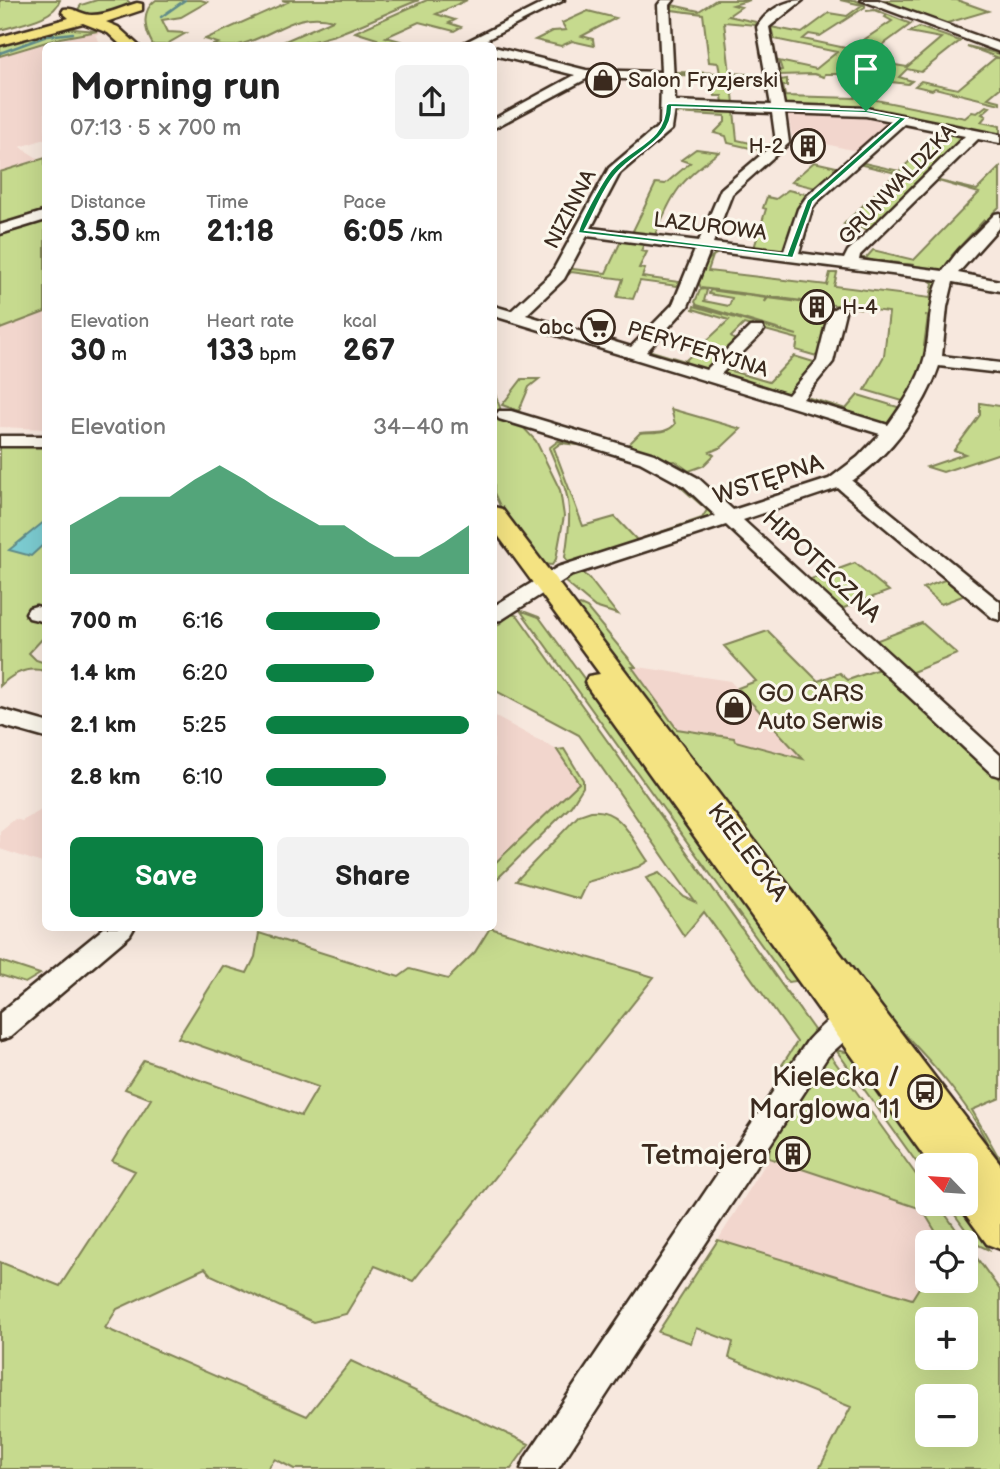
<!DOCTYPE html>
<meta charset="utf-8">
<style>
:root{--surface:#fff;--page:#f2f2f2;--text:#222;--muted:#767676;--accent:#0b8043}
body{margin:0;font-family:"Balsamiq Sans",sans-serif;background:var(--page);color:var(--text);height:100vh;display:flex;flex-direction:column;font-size:26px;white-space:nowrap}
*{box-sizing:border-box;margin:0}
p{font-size:23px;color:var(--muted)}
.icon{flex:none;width:38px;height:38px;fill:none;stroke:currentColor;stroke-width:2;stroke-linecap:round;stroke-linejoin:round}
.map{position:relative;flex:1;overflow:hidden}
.side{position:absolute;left:42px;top:42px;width:455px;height:889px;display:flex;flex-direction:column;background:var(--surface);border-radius:10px;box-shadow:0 7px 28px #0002}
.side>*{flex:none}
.needle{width:46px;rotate:295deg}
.controls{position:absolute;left:915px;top:1153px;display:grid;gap:14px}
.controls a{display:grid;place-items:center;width:63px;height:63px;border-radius:10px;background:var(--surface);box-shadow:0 7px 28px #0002;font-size:35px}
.pin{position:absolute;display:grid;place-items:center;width:60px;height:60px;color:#fff;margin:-72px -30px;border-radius:50% 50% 50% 0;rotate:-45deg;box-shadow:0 0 7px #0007}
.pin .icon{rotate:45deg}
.round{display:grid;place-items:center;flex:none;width:74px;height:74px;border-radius:10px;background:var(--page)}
.summary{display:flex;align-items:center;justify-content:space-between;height:119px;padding:0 28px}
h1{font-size:38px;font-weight:700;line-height:52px}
.metrics{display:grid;grid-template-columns:repeat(3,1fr);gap:10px;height:119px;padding:7px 28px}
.metrics div{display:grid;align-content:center}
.metrics b{font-size:30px;font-weight:700}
.metrics small{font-size:19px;font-weight:400}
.metrics p{font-size:19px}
.chart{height:196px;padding:14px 28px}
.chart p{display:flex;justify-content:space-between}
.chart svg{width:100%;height:126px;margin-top:7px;fill:var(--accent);opacity:.7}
.action{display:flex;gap:14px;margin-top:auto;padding:14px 28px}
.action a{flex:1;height:80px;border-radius:10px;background:var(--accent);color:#fff;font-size:28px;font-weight:700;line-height:80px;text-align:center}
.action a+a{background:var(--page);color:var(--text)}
ul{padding:0 28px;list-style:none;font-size:23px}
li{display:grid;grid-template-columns:112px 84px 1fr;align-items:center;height:52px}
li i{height:18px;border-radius:9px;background:var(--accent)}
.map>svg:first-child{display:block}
</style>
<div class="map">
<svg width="1000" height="1469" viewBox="0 0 1000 1469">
<rect width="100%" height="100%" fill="#f7e8de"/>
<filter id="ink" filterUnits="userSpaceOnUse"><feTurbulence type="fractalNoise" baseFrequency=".0143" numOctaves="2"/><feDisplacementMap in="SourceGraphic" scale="14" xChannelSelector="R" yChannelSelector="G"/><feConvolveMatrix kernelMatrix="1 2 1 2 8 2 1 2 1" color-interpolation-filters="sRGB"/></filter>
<g filter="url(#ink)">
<path fill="#f2d6cd" d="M94 31 101 33 95 35 102 45 46 46 45 139 20 147 39 159 0 172V56Z
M794 112 856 114 888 118 893 123 860 152 792 136 788 115Z
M45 312V429L0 427V329Z
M632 666 730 681 804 760 735 741 734 738 677 729Z
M494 716 557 750 579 783 494 864Z
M45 808V864L0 849V831L15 819 22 821Z
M769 1158 922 1209 942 1242H928L927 1275 912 1299 718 1240Z"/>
<path fill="#c6da8e" stroke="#808256" stroke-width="2" fill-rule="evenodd" d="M0 0H60C54 20 18 24 0 30Z
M97 0H127L130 3C120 15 91 18 77 11L81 5Z
M156 0H201L207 2 181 17 162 20 168 32 186 33 165 45H153C145 31 140 11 156 0Z
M282 0H419C371 18 328 46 276 45L333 20C294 9 271 39 235 46 228 47 220 46 213 45L218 43 205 39 288 2Z
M427 0H467L436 14 455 20 449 23 461 27 454 31 419 22 386 37 411 44 407 45 373 43 377 39 355 32Z
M716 0H750L733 5 741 7 728 16 756 22 755 25 724 22 730 73 763 75 679 74 763 76 731 77 734 103 755 105 703 103H723L722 96H715L714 87H721L720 76 676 75V72L720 73 718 63 709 62 703 14 672 10V5L699 11Z
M840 0H855L865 5V7L820 36 809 34 803 39 850 49 892 21 885 17 887 15 874 10 866 11 876 10 911 24 873 52 858 51 852 58 907 67 941 38 909 32 919 27 960 41 921 72 907 69 899 77 912 81 908 84 848 77 847 74H825L824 77 814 74 778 75 776 71 782 70 779 61 816 69 837 52 774 39 771 27 802 33 829 13 847 16 862 5Z
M874 0H957L988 11 944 24Z
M588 11 616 18 582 36 593 39 594 46 572 41 561 46 535 40 553 31 566 30 562 23Z
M60 28 98 31 60 38 0 56V43Z
M967 46 1000 54V88L988 98 1000 101V104L935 88 932 90 915 86 921 81 958 89 995 58H999Z
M787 79V86H783L785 96 855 98 858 80 876 82 884 86 871 99 965 118 972 112 977 113 986 106 990 107 982 114 986 116 981 122 1000 126V138L885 111 785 107 780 80Z
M680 108 734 111 737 140 768 147 763 151 728 143 726 136 714 133 725 122V116L677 113Z
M903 123 968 134 872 231 844 224 896 173 858 164 860 162 899 171 942 132Z
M696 149 719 152C679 182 675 189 655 235L688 239 687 242 598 229 632 233 656 183 665 184 690 163 681 160Z
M45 158V213L0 227V172Z
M814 162 841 168 816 188 791 182Z
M1000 167V206L993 213 995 216 991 221 984 220 952 255 957 257 946 272 913 269 914 265 909 264 906 268 907 264H904L902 268 899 267V263L890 262 889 266 884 265V261H880L878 265 872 264V260L867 259 863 263 859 258H866L873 250 914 260 979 193 935 180 977 190Z
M788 190 810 195C794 210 799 239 783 252L754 248 766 209 763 208 767 197 776 199Z
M45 218V312L0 329V233Z
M621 241 644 244 641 251 647 252 639 268 645 269 642 277 679 282 677 286 640 281 633 299 617 297 623 279 571 272 568 275 572 266 573 269 606 273Z
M718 253 713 256 708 271 827 285 830 273H837L834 286 930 298 933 283 926 278 940 280 933 316 925 315 928 316 924 346 929 347 928 360 906 402 865 390 884 356 889 312 701 288 699 283C703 271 705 258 718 253Z
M704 289 707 290 704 301 729 306 732 298 709 294 710 290 766 298 765 302 768 298 807 303 808 307 810 303 827 305 825 313 815 312 821 306 813 305 807 316 829 320 821 343 824 345 820 357 796 350 798 339 754 327 756 324 797 335 697 305 695 302 700 290Z
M694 306 753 323 751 326 744 324 731 337 738 343 709 371 648 350 685 361 729 320 693 309Z
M794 356 817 363 789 394 721 374 724 369 769 382Z
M522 379H539L529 387 519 411 502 405Z
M494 391 504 419 522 426 536 441 560 490 564 516 556 559 552 565 541 564 505 517 494 493Z
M806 394V397L846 409 858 395 901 408 891 422 884 424 803 399Z
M980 403 1000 406V453L943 472 927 467 965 454 954 450 980 415Z
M671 409 741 429 722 447 710 452 714 455 703 466 689 471 675 461 668 462 626 447 640 433C652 431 666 435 675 424Z
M558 441 602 448 561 443 554 448 583 526 615 517 637 540 702 518 707 510 675 482 683 484 717 514 714 518 569 564 565 557C574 504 569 496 549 448Z
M45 444V608L34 605 25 616 45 624V636L29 653 36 660 45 663V671C27 666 13 673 0 686V447Z
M855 563 889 591 841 609 808 580Z
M578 571 588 577 617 614 595 607 564 581 563 578Z
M950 578 968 594 941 604 923 588Z
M580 605 587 608 636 667H632L677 729 734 738 735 741 803 759 738 688 756 681 724 646 768 631 818 681 840 673 848 680 882 668 1000 780V1098L972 1110 998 1156 1000 1155V1161L995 1164C981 1113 921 1050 884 1013L574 607Z
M520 610 539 617 805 980 788 982Z
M512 614 518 616 814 1030 794 1063 789 1067 782 1065 797 1042 704 912 684 936 646 878 659 873 684 897 695 902 579 735 494 690V628Z
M922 623 957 654 910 673 875 641Z
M564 749 583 780V787L571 806 494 882V864L579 783 557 750Z
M591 811C620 807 633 840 648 861L638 867 587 882 579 899 516 881 579 815Z
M490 928 654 977 413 1281 375 1266 346 1314 313 1322 211 1275 205 1268 117 1309 105 1328 307 1416 351 1361 529 1444 511 1469H294L275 1459 267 1469H0V1262L60 1286 135 1171 112 1161 151 1099 125 1089 144 1060 301 1116 318 1087 178 1038 223 966 247 973 255 957 259 933 399 977 410 969 448 979 475 952Z
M0 961 40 974 25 983 0 975Z
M836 1050 855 1054 940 1165 928 1166 927 1177Z
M830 1055 927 1190 928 1204H938L965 1242H942L922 1209 769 1158 770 1141 825 1058Z
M947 1204H963L989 1250 976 1244Z
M718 1240 912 1299 927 1275 928 1281H966V1243L1000 1290V1469H819L851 1407 729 1358 733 1342 696 1328 691 1343 658 1332ZM928 1320H966V1358H928ZM928 1396H966V1435H928Z"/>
<path fill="#7bccd1" stroke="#618b89" stroke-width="2" d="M45 521V543L31 556 9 550Z"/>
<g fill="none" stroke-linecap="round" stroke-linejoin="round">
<path stroke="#618b89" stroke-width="2.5" d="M161 17 185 0
M0 53 47 36 73 33"/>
<g stroke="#3b2a1e" stroke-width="5">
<path id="minor" d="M549 0H564L474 46H458Z
M662 0H674L670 5 675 101 771 105 757 27C766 11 785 0 803 0L769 27 784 105 866 108 1000 135V143L978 139 860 255 859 260 943 271 959 250 995 214 1000 213V226L958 273 1000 281V291L953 282 947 307 942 356 1000 363V373L939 366C925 408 889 456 852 481L1000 602V620L993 618 838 488 743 520 1000 755V776L992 774 726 525 572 575 501 620 494 621V606L558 567 716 516 684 486 640 462 499 419 496 415 499 411H511L654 454 698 478 733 510 829 479 858 457 880 434 494 316V306L511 311 551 274 609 168 660 125 661 80 588 78 494 128V119L575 75 494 55V47L586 70 661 72 658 5ZM675 109 772 113 776 142 721 189 699 241 591 228 620 173 672 129ZM785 113 866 116 892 121 807 196 798 209 784 251 713 243 732 194 789 143ZM904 124 965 136 848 251 844 259 799 253 812 209 817 202ZM587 236 695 250 673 304 631 347 526 315 564 279ZM710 251 939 280C928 305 931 331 925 356 919 381 903 404 888 425L803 399 833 362 845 312 843 309 837 307 829 312 817 361 788 395 721 374 762 333 764 330 762 327H750L706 370 646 352 688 306Z
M861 0H878L1000 44V52Z
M46 211V220L0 234V225Z
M0 436H46V446H0Z
M36 606 46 609V622L29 618 26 613 29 608Z
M0 709 46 722V738L0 725Z
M104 928H134L130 935 10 1037 0 1040V1013Z
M856 999 866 1002 870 1010 858 1029 828 1056 558 1469H521L526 1457 808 1040C816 1031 847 1002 856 999Z"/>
</g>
<g stroke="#3b2a1e" stroke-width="5">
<path id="major" d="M137 3 142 4V10L106 22 118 27 139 46H122L108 33 83 23 0 45V37L69 18 62 12 64 9C75 7 81 15 92 15 108 15 122 7 137 3Z
M494 507 502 509 1000 1163V1249L987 1244 958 1204H966V1166H931L588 688 585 682 588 676 600 674 494 530Z"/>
</g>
<use href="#minor" fill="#fbf7ec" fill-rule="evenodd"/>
<use href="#major" fill="#f4e382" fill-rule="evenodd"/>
</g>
<path fill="#c8958d" stroke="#3b2a1e" stroke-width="2" d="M805 1146 799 1164 782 1157 783 1152Z"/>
<path fill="#e8ada4" stroke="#3b2a1e" stroke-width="2" d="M788 1139 805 1146 800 1158 783 1152Z"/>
</g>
<path fill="#0b8043" stroke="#fff" stroke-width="2" fill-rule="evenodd" d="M669 103 866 110 907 118 813 202 793 258 578 233C580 221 602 181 611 170 632 146 665 142 666 105ZM672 107 866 113 898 119 807 200 787 254 585 230C595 212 604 187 618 172 637 150 672 141 672 107Z"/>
<defs>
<g id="shop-ring" transform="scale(1.75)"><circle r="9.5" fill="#fbf7ec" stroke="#3b2a1e" stroke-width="1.5"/><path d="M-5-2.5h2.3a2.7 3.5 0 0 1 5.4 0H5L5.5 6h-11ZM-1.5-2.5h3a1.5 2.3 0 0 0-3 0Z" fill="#3b2a1e"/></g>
<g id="building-ring" transform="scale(1.75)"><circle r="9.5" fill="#fbf7ec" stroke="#3b2a1e" stroke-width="1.5"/><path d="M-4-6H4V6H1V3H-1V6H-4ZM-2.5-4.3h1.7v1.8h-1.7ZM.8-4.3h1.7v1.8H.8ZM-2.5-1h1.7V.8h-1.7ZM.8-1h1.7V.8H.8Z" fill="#3b2a1e"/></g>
<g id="supermarket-ring" transform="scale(1.75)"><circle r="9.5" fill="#fbf7ec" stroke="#3b2a1e" stroke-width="1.5"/><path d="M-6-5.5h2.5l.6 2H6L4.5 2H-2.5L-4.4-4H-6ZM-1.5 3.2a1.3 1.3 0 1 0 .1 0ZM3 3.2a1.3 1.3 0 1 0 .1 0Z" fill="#3b2a1e"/></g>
<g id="bus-ring" transform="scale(1.75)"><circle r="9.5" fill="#fbf7ec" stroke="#3b2a1e" stroke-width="1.5"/><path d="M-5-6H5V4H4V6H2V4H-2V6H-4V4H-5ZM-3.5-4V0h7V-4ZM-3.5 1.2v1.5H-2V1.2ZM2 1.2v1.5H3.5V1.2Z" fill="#3b2a1e"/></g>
</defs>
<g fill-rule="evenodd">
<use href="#shop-ring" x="603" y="80"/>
<use href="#building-ring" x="808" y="146"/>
<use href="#building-ring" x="817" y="307"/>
<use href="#supermarket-ring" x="598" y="327"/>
<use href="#shop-ring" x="734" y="707"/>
<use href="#bus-ring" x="925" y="1092"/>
<use href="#building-ring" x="793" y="1154"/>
</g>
<g text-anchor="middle" stroke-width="6" stroke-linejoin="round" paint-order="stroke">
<g font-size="21" fill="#3b2a1e" stroke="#fbf7ec" text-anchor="start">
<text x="628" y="87">Salon Fryzjerski</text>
<text x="784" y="153" text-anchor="end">H-2</text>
<text x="842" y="314">H-4</text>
<text x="574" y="334" text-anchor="end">abc</text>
</g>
<g font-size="21" fill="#3b2a1e" stroke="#fbf7ec">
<text transform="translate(897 184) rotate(-46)" y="7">GRUNWALDZKA</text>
<text transform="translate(570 209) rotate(-62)" y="7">NIZINNA</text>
<text transform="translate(710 226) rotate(7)" y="7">LAZUROWA</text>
<text transform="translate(698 349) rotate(17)" y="7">PERYFERYJNA</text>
</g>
<g font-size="24" fill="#3b2a1e" stroke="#fbf7ec">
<text transform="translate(768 479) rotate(-18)" y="8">WSTĘPNA</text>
<text transform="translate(822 566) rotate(43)" y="8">HIPOTECZNA</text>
<text transform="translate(748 852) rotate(53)" y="8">KIELECKA</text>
</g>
<g font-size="24" fill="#3b2a1e" stroke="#fbf7ec" text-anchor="start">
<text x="758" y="701">GO CARS<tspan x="758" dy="28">Auto Serwis</tspan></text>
</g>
<g font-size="28" fill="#3b2a1e" stroke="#fbf7ec" text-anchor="end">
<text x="900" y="1086">Kielecka /<tspan x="900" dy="32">Marglowa 11</tspan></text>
<text x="768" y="1164">Tetmajera</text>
</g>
</g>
</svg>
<div class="controls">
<a><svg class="needle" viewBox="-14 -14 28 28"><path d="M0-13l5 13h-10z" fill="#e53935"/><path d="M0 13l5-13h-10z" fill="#767676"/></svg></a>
<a><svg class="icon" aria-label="locate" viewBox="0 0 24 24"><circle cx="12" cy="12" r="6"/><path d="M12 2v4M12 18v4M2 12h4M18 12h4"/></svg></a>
<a>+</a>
<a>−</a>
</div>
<div class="pin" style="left:866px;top:111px;background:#1e9e55"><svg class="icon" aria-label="arrive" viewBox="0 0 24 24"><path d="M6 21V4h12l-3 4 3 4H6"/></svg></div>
<section class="side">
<div class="summary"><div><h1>Morning run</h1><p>07:13 · 5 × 700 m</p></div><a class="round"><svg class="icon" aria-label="share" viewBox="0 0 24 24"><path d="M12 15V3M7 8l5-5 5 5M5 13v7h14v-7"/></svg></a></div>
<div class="metrics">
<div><p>Distance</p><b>3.50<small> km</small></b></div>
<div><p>Time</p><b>21:18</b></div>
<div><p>Pace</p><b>6:05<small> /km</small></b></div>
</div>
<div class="metrics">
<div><p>Elevation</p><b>30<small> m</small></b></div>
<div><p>Heart rate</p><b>133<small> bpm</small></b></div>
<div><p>kcal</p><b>267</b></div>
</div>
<div class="chart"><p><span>Elevation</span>34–40 m</p>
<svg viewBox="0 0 160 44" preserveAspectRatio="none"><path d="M0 44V27L10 22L20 17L30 17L40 17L50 11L60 6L70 11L80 17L90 22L100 27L110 27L120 33L130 38L140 38L150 33L160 27V44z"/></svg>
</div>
<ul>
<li><b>700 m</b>6:16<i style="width:56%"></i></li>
<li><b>1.4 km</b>6:20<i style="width:53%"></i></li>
<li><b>2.1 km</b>5:25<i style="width:100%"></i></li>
<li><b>2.8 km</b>6:10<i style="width:59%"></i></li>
</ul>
<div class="action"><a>Save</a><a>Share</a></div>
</section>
</div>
